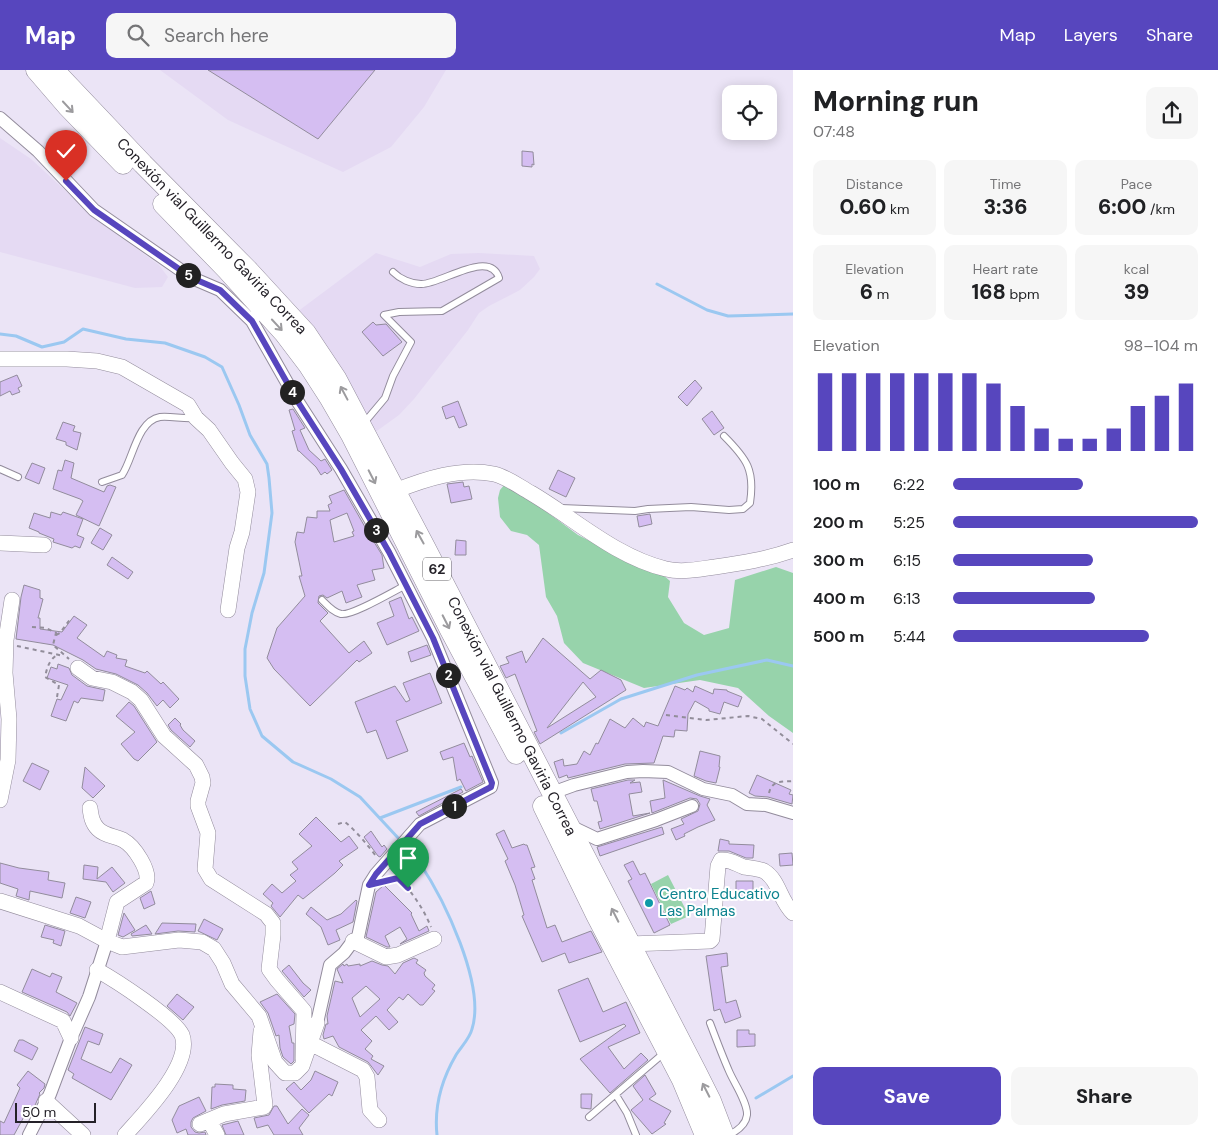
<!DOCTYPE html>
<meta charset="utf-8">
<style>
:root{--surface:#fff;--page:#f6f6f6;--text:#202124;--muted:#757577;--accent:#5746be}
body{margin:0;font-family:"DM Sans",sans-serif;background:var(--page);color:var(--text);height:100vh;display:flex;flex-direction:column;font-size:19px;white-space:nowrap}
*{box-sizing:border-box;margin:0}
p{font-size:16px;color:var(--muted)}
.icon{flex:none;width:28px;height:28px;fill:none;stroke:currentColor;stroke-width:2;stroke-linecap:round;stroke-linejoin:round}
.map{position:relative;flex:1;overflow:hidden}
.drawer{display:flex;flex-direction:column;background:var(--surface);width:425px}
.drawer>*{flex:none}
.fabs{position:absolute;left:722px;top:15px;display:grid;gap:10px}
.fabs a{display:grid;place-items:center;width:55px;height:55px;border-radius:10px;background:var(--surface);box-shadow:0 2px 12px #0003;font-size:25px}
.scale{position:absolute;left:15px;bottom:12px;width:81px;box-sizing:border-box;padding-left:5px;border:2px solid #242128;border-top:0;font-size:14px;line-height:18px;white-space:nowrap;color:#242128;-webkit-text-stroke:4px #fff;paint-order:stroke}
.pin{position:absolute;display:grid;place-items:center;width:42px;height:42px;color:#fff;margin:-51px -21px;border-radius:50% 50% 50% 0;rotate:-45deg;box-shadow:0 0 5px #0007}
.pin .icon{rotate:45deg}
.km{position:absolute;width:25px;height:25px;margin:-12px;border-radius:50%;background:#222;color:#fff;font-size:14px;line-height:25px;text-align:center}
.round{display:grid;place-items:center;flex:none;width:52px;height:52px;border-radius:10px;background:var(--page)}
.summary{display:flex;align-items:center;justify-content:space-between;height:85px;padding:0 20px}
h1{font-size:28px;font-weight:800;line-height:38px}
.figures{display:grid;grid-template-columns:repeat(3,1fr);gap:8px;height:85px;padding:5px 20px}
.figures div{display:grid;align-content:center;border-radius:10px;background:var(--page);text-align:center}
.figures b{font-size:21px;font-weight:800}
.figures small{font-size:14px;font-weight:400}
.figures p{font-size:14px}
.chart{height:140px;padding:10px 20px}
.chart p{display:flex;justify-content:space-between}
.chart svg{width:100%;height:90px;margin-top:5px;stroke:var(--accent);stroke-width:6}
.primary-button{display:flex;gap:10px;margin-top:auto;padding:10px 20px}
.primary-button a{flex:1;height:58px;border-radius:10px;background:var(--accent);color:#fff;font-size:20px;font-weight:800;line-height:58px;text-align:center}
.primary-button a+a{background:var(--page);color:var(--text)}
ul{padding:0 20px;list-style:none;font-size:16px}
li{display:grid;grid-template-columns:80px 60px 1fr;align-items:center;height:38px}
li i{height:12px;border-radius:6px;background:var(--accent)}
header{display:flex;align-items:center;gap:30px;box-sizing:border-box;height:70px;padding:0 25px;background:var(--accent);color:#fff}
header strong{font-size:24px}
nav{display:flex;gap:28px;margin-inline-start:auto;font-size:18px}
.search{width:350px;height:45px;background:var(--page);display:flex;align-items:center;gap:12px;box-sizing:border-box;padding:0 18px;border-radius:10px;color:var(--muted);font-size:19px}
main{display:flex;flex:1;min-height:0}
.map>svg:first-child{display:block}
</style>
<header>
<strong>Map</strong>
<div class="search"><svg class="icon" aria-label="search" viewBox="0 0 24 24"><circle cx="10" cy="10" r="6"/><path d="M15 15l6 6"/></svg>Search here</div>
<nav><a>Map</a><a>Layers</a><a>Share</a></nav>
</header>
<main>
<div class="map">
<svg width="793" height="1065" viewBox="0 0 793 1065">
<rect width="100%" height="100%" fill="#ebe4f6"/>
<path fill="#e5daf3" d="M160 0H446L424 37 391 77 343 102 228 50Z
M0 68 31 89 97 150 159 195 168 207 162 217 135 218 0 182Z
M376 183 420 197 451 184 479 183 534 186 540 199 534 207 520 220 489 236 479 243 468 260 414 329 399 345 374 363 297 242Z"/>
<path fill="#97d3ab" d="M505 414 513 417 578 465 641 497 662 504 670 511 668 527 684 553 704 565 729 558 735 510 776 497 793 503V663L769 646 738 618 700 610 644 618 583 593 564 573 557 546 546 527 539 475 527 465 511 461 500 447 498 428 500 420Z
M668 805 689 846 671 854 651 814Z"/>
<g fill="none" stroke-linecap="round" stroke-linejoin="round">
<path stroke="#9bc8f1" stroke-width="3" d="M657 214 707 240 728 246 793 244
M0 264 16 266 42 277 64 272 83 259 126 269 165 273 205 287 222 297 239 335 250 365 267 394 269 408 272 443 264 503 252 543 245 579V606L250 639 262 666 293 692 331 709 360 727 400 770
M561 663 621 629 697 605 767 590 793 596
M380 748 461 717
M404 775C409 780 415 786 419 792 444 829 486 915 472 959 470 968 461 977 456 985 442 1009 434 1037 437 1065
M756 1028 793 1006"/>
</g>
<path fill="#d5bef2" stroke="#928c9c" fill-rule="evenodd" d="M208 0H375L318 69Z
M522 81 533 82 534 95 532 94V97L522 96Z
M373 252 376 255 386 254 402 272 383 286 362 262Z
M17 305 22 316 18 318 20 322 12 325 10 321 0 326V312Z
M695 310 702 318 687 336 678 327Z
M458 331 467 355 459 358 454 346 446 349 442 337Z
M293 339 305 358 300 360 309 380 321 391 325 389 332 400 327 404 325 402 321 405 316 397 299 381H298L292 361 295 360 289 340Z
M712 341 724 358 714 365 702 349Z
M63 352 75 356 73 361 81 363 77 380 66 375V372L56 369Z
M65 390 74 393 71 408 104 422 107 416 110 415 116 417 99 456 76 445 83 431 80 429 53 419 58 400 62 401Z
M32 393 45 398 39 414 25 408Z
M558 400 575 408 566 427 549 419Z
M463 412 464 417 469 416 472 429 451 433 447 414Z
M344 420 365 457 369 467H371L382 485 384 498 372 500 375 510 357 515 362 527 346 533 342 521 327 528 323 525 319 526 318 533 328 543 320 551 349 583 364 571 372 583 359 592 357 590 310 636 274 599 267 588 277 558 305 526 299 506H302L295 472 297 462 304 463 307 447 317 448V441H330L328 435 332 433 329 426ZM347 443 354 461 352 462 354 466 334 472 330 450Z
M51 442 61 445 63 442 83 449 77 465 84 468 80 478 75 476 72 478 53 472 54 469 39 463V462L29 458 34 443 50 448Z
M650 444 652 454 639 457 637 446Z
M100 458 112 465 103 480 91 473Z
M456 470 466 471V485H455Z
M112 487 133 502 128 509 107 495Z
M24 515 40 520V528L43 529 38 548H40V559L62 562 74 546 87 555 77 568 104 587 107 581 117 585 116 588 127 590 125 596 145 603 147 601 161 614 163 612 179 629 170 638 163 630 157 636 147 623 138 615 116 604 96 599 83 590 53 575 16 569 21 527Z
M401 527 409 549 412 547 419 561 387 575 377 553 394 546 389 532Z
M543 568 590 609 601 600 621 610 626 620 540 674 534 662 537 661 515 604 506 608 500 596 509 593 506 587 522 581 526 593ZM583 612 596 627 547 658Z
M427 575 431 585 411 592 408 582Z
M58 594 69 598 72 605 87 616 105 620 103 631 81 628 78 633 74 631 66 651 51 646 57 629 61 630 68 615 47 608 51 597 57 599Z
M430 603 442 633 396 651 408 681 387 689 376 660 367 663 355 632 395 616 406 632 410 630 403 613Z
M675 616 685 620 687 618 693 622 695 616 713 624 714 619 727 620V621L742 627 738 637 724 632 720 644 709 641V639L695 631 688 644 687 661 675 660 674 667 663 666 654 693 625 694 572 707 568 708 567 705 559 708 554 692 563 689 564 696 577 694 584 681 590 685 596 673 598 674 610 649 625 658 633 648 644 657 646 652 658 656Z
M129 632 134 636 157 672 138 691 134 689 121 674 135 662 116 646Z
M175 648 181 654 180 655 183 660 195 671 190 677 171 660 168 655Z
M464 673 470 687 472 686 483 712 466 721 460 709 457 711 453 687 443 690 440 682Z
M700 681 720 686 719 697H720L716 713 706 711 694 706Z
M32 693 49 701 40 720 23 711Z
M85 697 105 716 93 728 82 718Z
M757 705 791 720 789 724 793 725 792 734 768 727 755 726 749 723Z
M628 710H635L630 713 640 712 642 722 629 724 633 746 650 743 600 759 598 752 602 751 597 731H594L591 719Z
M663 710 700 726 710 729 707 735 715 750 698 757 684 764 685 766 676 770 671 759 684 754 681 749 698 741 700 734 697 729 690 728 652 743 650 731 665 728Z
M461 719 463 722 419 746 416 742Z
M316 747 341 772 349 766 358 778 339 791 343 795 335 803 303 829 298 825 280 847 271 836 273 833 263 824 272 814 282 823 296 811 290 805 298 799 292 792 312 776 299 764Z
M662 757 664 764 600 786 597 777Z
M504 760 512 778 524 774 525 775H527L535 797 531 798 535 809 532 810 547 858 555 855 562 872 591 861 602 882 569 893 565 883 542 892 522 846 524 845 515 815 505 791 508 789 496 764Z
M371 761 382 777 384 775 387 779 380 787 378 786 364 767Z
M720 769 729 771V774L754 775 753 788H746L729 781H718Z
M792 783 793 795 780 796 779 784Z
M633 791 640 805 645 803 670 855 654 863 628 811 632 809 624 795Z
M398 792 405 800 397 806 391 799Z
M0 793 19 798 49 802 48 810 65 813 62 828 30 821 29 830 16 826 18 819 0 813Z
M84 795 98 797 97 809 112 797 125 813 113 822 106 812 83 809Z
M736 811H753V828L736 829Z
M384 815 412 843 411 844 419 861 427 856 429 861 400 874 407 869 400 857 385 866 390 877H387L366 867 376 822Z
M151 821 155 834 144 839 140 828Z
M76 827 91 832 85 848 70 843Z
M356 830 357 831 353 852 336 860 340 870 328 875 321 857 306 844 311 837 327 850 341 844Z
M124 843 135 860 123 867 118 865Z
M204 849 223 859 217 870 198 861Z
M162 853 196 854 195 862 178 861 155 864Z
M45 855 65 861 61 876 53 873 54 870 41 867Z
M146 855 152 864 132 866 131 864Z
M727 883 728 896 721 897 726 933 736 930 741 947 725 953 720 939 714 941 706 886Z
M414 888 418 890 416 893 426 900 424 903 425 906 435 915 432 919 435 921 423 935H420L408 924 403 930 399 927 387 940 398 952 389 960 376 946 361 960 372 971 365 979 373 986 371 989 384 996 378 1005 368 992 339 977 333 966 324 969 323 965 326 954H328L327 946 335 911 343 913 337 899 343 894 344 896 347 894 348 896 360 894V896L372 891 382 895 388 896 395 904 403 893ZM366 916 380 929 360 947 352 928Z
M289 895 303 913 311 920 304 927 282 901Z
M32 899 50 907 52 903 62 907 56 922 77 933 70 946 67 942 22 922Z
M588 908 603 942 626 932 640 963 608 977 624 999 641 983 648 990 610 1023 580 989 626 956 624 954 580 972 558 920Z
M177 924 194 937 183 950 167 936Z
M277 924 295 944 294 954 289 956 292 973H294V991L291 994 283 987 280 978 279 965 276 966 268 943 260 932Z
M85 957 103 964 99 975 88 971 81 989 111 1003 120 988 132 995 111 1030 72 1008 74 1004 68 1000Z
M737 960H749V964H755V976L737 977Z
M19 970H23L38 978 32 990 14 981Z
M28 1001 45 1014 44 1018 39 1023 40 1024 32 1042 29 1045 26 1043 14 1065H0V1051L4 1053 20 1018 17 1015Z
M315 1001 338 1012 332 1026 329 1024 309 1043 286 1019 294 1012 301 1020 311 1010Z
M645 1005 656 1024 649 1029 671 1041 664 1053 666 1054 652 1064 631 1040 643 1030 633 1016Z
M215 1014 233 1015V1019L246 1020 245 1031 222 1035 211 1039 212 1017H215Z
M581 1024H592L591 1039 581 1038Z
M199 1027 206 1041 193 1048 191 1052V1057L195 1062 199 1063 205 1062 206 1065H188L186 1059 177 1063 172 1050 179 1036Z
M274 1036H277L288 1054 302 1039 309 1045 299 1058 303 1065H274L268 1055 257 1058 254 1048 269 1045Z
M238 1051 244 1065H226L222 1055Z"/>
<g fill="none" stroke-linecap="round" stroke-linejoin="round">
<g stroke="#938c9c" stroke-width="8">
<path id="service" d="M364 353 385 328 393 306 411 272 384 245 399 242 442 241 499 208C490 178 440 215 421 214 411 214 400 209 393 202
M0 399 18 407
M102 412 122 405C133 389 137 351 160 347 171 346 183 349 195 348
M561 438 635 441 648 439 691 437 729 440 743 439 750 433C755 400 747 389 724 366
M322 530C328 536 333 542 341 544 352 546 394 521 406 515
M710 953C716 969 722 985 729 1001 734 1013 748 1033 747 1045 746 1055 737 1061 729 1065
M616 1025 627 1043 636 1065
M589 1047 664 983"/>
</g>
<g stroke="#938c9c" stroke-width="14">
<path id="minor" d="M0 48 38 81 94 140 192 208 220 220 252 251 256 245
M252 251 298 332 341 399 389 482 433 568 492 713 491 717 420 754 376 804 369 815 358 867 353 871 344 883 330 895 317 953
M552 723 574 715 627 702 643 701 668 702 703 719 732 725 747 734 766 735 793 743
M570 756 597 769 656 750 692 736
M29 1065 50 1024 71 968 89 927 107 871"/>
</g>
<g stroke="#938c9c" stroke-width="16">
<path id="tertiary" d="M0 289H67L97 291 122 297 188 335 196 348 209 360 232 393 245 409 248 422 242 462 237 478 228 540
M395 421C425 409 461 397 494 404 507 407 520 417 531 423 575 449 616 487 666 499 682 503 699 499 715 497 742 493 768 489 793 480
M0 473 44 475
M78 598 92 608 112 612 132 622 141 630 164 666 196 695 202 707 203 713 198 731V736L208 763 205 799 211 809 266 844 273 853V865L269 899 277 910 304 941 303 989
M0 730 8 690 9 649 5 603 6 570 12 530
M90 738C91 746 92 753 98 759 105 766 115 766 123 770 134 776 151 801 146 813L117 832 107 871
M0 831 79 856 107 871 122 877 179 870 202 872 214 879 223 893 232 914 259 946 275 992 285 1003H295L302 996 317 953
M353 871 386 887 398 885 434 869
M630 874 710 871 712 869 718 796 721 790C730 789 736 794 744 797 750 798 758 798 764 801 779 810 780 831 793 843
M97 900C115 910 174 948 182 965 193 994 143 1045 125 1065
M0 922 63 951 71 968
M310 973 363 1000 367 1007 370 1040 379 1050
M46 1031 83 1065
M209 1050 217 1065
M200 1054 224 1044 264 1037 265 1035 259 985 261 961"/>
</g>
<g stroke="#938c9c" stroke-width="21">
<path id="trunk" d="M36 0 67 36 123 94
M54 0 143 94 249 201 306 263 336 308 425 477 696 1001 711 1031 724 1065
M163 134 227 200 284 263 309 296 329 327 351 365 450 560 516 684
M543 736 596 845 682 1010 705 1065"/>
</g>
<path stroke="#928d9a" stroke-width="2" stroke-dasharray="4 4" stroke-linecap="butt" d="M32 557 46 558 56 563 53 575 69 589
M56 565 60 563 71 548
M17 576 64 586
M57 627 59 615 45 607C47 598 49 590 57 585
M666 645 706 650 748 646 762 649 793 674
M769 723C772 710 781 712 793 711
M338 754 345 752C357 762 366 773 376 786
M385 811 398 808C413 823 423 838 431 857"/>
<use href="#service" stroke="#fff" stroke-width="6"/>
<use href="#minor" stroke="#fff" stroke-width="12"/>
<use href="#tertiary" stroke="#fff" stroke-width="15"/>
<use href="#trunk" stroke="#fff" stroke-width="20"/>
</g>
<defs><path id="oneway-shaft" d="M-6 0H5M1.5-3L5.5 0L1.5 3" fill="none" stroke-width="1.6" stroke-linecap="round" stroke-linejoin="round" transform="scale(1.25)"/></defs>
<g stroke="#9c9b9e">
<use href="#oneway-shaft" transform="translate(68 37) rotate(47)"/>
<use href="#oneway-shaft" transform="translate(277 255) rotate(47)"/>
<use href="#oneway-shaft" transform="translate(344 323) rotate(-118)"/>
<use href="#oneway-shaft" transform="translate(372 407) rotate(63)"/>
<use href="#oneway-shaft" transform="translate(420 467) rotate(-119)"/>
<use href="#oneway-shaft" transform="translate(446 552) rotate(63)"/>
<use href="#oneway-shaft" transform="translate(615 845) rotate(-117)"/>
<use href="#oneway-shaft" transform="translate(706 1020) rotate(-117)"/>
</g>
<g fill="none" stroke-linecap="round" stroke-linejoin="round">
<g stroke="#fff" stroke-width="10">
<path id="route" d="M66 111 94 140 192 208 220 220 252 251 298 332 341 399 389 482 433 568 492 713 491 717 420 754 376 804 369 815 398 808 408 818"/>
</g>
<use href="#route" stroke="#5746be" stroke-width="6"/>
</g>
<circle fill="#0f9aa8" stroke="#fff" stroke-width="2" cx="649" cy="833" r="5"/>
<g text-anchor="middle" stroke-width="4" stroke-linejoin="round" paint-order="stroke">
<rect fill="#fff" stroke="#666468" stroke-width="1" x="423" y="487.5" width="28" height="23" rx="4"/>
<g font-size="14" font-weight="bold" fill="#242128">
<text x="437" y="504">62</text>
</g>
<g font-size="15" fill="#242128" stroke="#fff">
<text transform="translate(212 166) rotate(46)" y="5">Conexión vial Guillermo Gaviria Correa</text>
<text transform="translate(512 646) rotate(63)" y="5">Conexión vial Guillermo Gaviria Correa</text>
</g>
<g font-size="15" fill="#0d838f" stroke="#fff" text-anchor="start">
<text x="659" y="829">Centro Educativo<tspan x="659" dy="17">Las Palmas</tspan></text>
</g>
</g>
</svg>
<div class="fabs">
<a><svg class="icon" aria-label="locate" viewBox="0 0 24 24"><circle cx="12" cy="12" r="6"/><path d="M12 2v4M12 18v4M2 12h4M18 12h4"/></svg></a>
</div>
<div class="scale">50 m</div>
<div class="pin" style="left:408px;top:818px;background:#1e9e55"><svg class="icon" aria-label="arrive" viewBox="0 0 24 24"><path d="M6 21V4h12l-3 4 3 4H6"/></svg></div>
<div class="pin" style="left:66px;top:111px;background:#d93025"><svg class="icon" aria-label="check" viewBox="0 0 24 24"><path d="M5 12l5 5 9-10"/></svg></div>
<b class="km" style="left:454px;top:736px">1</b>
<b class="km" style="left:448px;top:605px">2</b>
<b class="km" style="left:376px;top:460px">3</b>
<b class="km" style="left:292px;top:322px">4</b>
<b class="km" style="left:188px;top:205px">5</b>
</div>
<section class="drawer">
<div class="summary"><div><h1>Morning run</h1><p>07:48</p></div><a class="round"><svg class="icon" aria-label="share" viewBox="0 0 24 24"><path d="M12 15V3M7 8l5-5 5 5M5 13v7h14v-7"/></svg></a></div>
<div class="figures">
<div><p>Distance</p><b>0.60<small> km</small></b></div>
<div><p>Time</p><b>3:36</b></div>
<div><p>Pace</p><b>6:00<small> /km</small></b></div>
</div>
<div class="figures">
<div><p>Elevation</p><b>6<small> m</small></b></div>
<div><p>Heart rate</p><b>168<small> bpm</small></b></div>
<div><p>kcal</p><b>39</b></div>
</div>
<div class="chart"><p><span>Elevation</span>98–104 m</p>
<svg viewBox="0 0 160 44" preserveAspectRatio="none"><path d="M5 44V6M15 44V6M25 44V6M35 44V6M45 44V6M55 44V6M65 44V6M75 44V11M85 44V22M95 44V33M105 44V38M115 44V38M125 44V33M135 44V22M145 44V17M155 44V11"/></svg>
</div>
<ul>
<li><b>100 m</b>6:22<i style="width:53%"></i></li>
<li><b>200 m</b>5:25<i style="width:100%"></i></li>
<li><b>300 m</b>6:15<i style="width:57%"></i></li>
<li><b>400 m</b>6:13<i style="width:58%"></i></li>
<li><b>500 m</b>5:44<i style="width:80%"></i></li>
</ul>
<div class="primary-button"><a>Save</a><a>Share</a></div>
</section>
</main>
